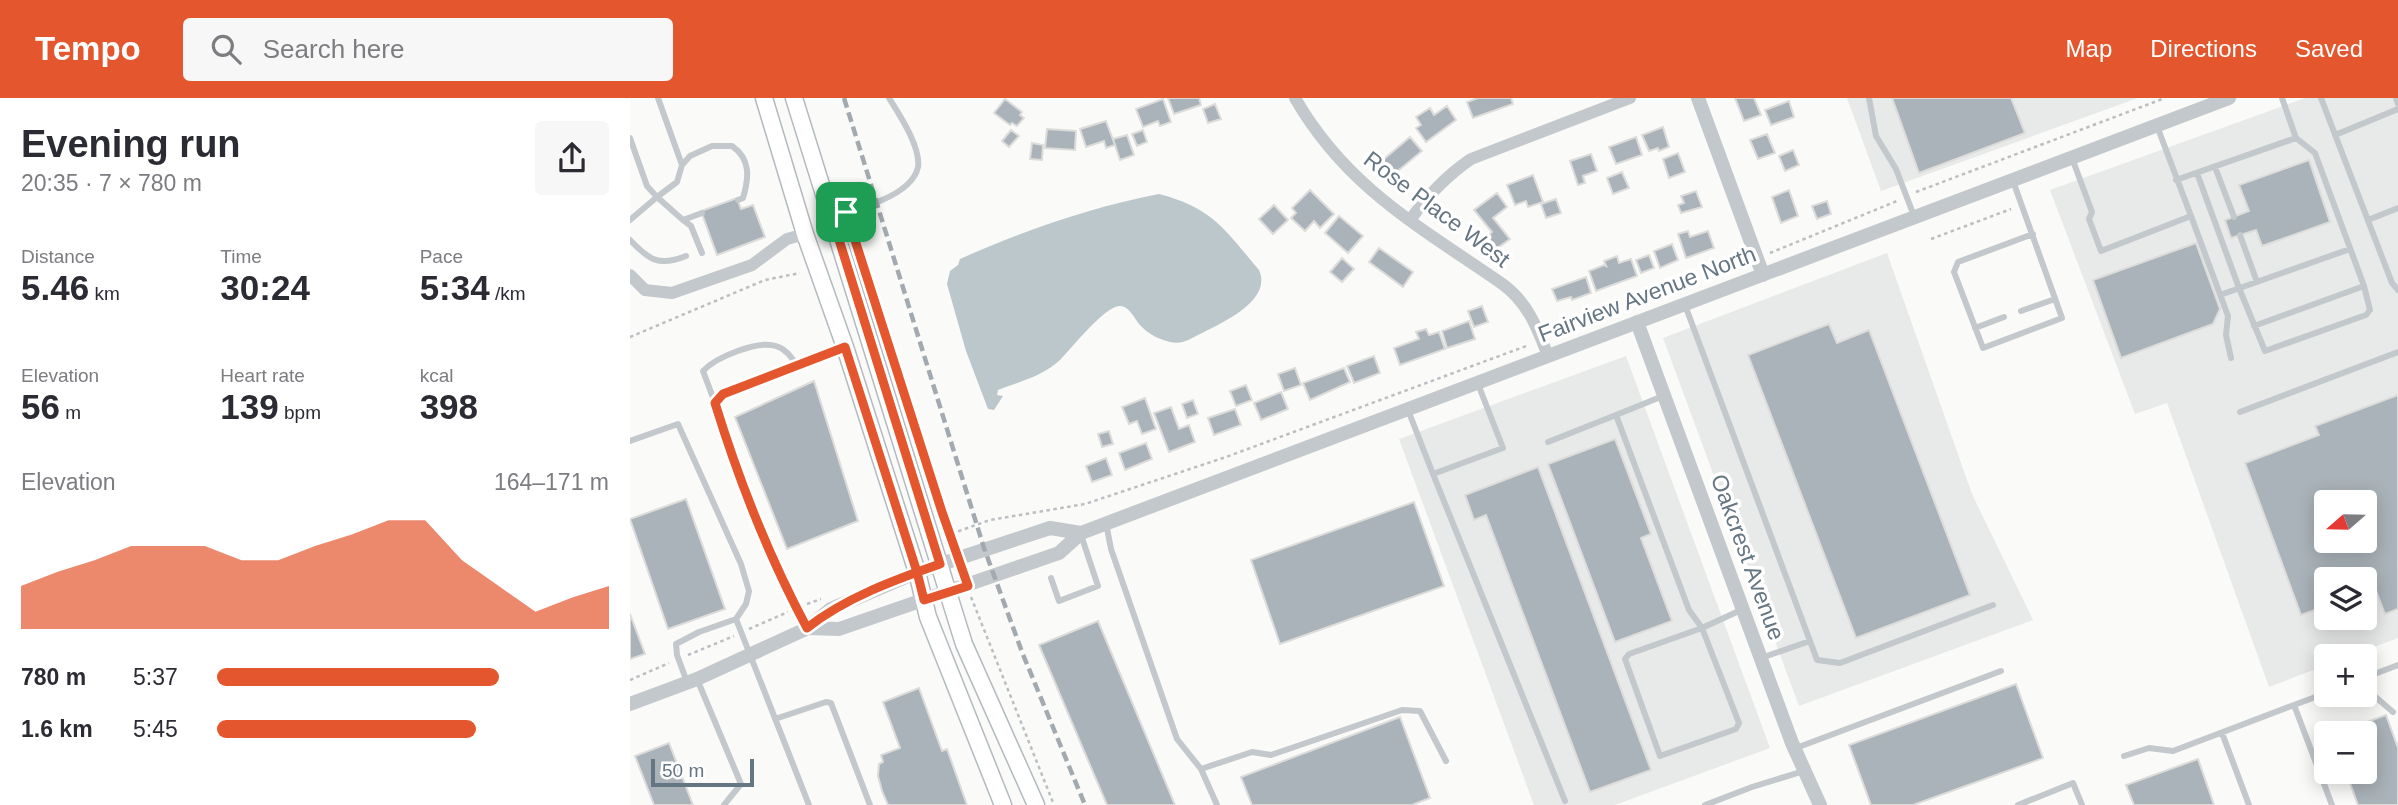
<!DOCTYPE html>
<meta charset="utf-8">
<style>
:root{--surface:#fff;--page:#f7f7f7;--text:#2b2b33;--muted:#7c7c81;--accent:#e4572e}
body{margin:0;font-family:Arial,sans-serif;background:var(--page);color:var(--text);height:100vh;display:flex;flex-direction:column;font-size:26px;white-space:nowrap}
*{box-sizing:border-box;margin:0}
p{font-size:23px;color:var(--muted)}
.icon{flex:none;width:38px;height:38px;fill:none;stroke:currentColor;stroke-width:2;stroke-linecap:round;stroke-linejoin:round}
.map{position:relative;flex:1;overflow:hidden}
.details{display:flex;flex-direction:column;background:var(--surface);width:630px}
.details>*{flex:none}
.needle{width:46px;rotate:250deg}
.tools{position:absolute;left:1684px;top:392px;display:grid;gap:14px}
.tools a{display:grid;place-items:center;width:63px;height:63px;border-radius:7px;background:var(--surface);box-shadow:0 4px 18px #0003;font-size:35px}
.scale{position:absolute;left:21px;bottom:18px;width:103px;box-sizing:border-box;padding-left:7px;border:4px solid #657683;border-top:0;font-size:19px;line-height:24px;white-space:nowrap;color:#657683;-webkit-text-stroke:5px #fff;paint-order:stroke}
.pin{position:absolute;display:grid;place-items:center;width:60px;height:60px;color:#fff;margin:-30px;border-radius:14px;box-shadow:0 4px 10px #0006}
.round{display:grid;place-items:center;flex:none;width:74px;height:74px;border-radius:7px;background:var(--page)}
.summary{display:flex;align-items:center;justify-content:space-between;height:119px;padding:0 21px}
h1{font-size:38px;font-weight:700;line-height:52px}
.figures{display:grid;grid-template-columns:repeat(3,1fr);gap:10px;height:119px;padding:7px 21px}
.figures div{display:grid;align-content:center}
.figures b{font-size:35px;font-weight:700}
.figures small{font-size:19px;font-weight:400}
.figures p{font-size:19px}
.chart{height:196px;padding:14px 21px}
.chart p{display:flex;justify-content:space-between}
.chart svg{width:100%;height:126px;margin-top:7px;fill:var(--accent);opacity:.7}
ul{padding:0 21px;list-style:none;font-size:23px}
li{display:grid;grid-template-columns:112px 84px 1fr;align-items:center;height:52px}
li i{height:18px;border-radius:9px;background:var(--accent)}
header{display:flex;align-items:center;gap:42px;box-sizing:border-box;height:98px;padding:0 35px;background:var(--accent);color:#fff}
header strong{font-size:33px}
nav{display:flex;gap:38px;margin-inline-start:auto;font-size:24px}
.search{width:490px;height:63px;background:var(--page);display:flex;align-items:center;gap:18px;box-sizing:border-box;padding:0 24px;border-radius:7px;color:var(--muted);font-size:26px}
main{display:flex;flex:1;min-height:0}
.map>svg:first-child{display:block}
</style>
<header>
<strong>Tempo</strong>
<div class="search"><svg class="icon" aria-label="search" viewBox="0 0 24 24"><circle cx="10" cy="10" r="6"/><path d="M15 15l6 6"/></svg>Search here</div>
<nav><a>Map</a><a>Directions</a><a>Saved</a></nav>
</header>
<main>
<section class="details">
<div class="summary"><div><h1>Evening run</h1><p>20:35 · 7 × 780 m</p></div><a class="round"><svg class="icon" aria-label="share" viewBox="0 0 24 24"><path d="M12 15V3M7 8l5-5 5 5M5 13v7h14v-7"/></svg></a></div>
<div class="figures">
<div><p>Distance</p><b>5.46<small> km</small></b></div>
<div><p>Time</p><b>30:24</b></div>
<div><p>Pace</p><b>5:34<small> /km</small></b></div>
</div>
<div class="figures">
<div><p>Elevation</p><b>56<small> m</small></b></div>
<div><p>Heart rate</p><b>139<small> bpm</small></b></div>
<div><p>kcal</p><b>398</b></div>
</div>
<div class="chart"><p><span>Elevation</span>164–171 m</p>
<svg viewBox="0 0 160 44" preserveAspectRatio="none"><path d="M0 44V29L10 24L20 20L30 15L40 15L50 15L60 20L70 20L80 15L90 11L100 6L110 6L120 20L130 29L140 38L150 33L160 29V44z"/></svg>
</div>
<ul>
<li><b>780 m</b>5:37<i style="width:72%"></i></li>
<li><b>1.6 km</b>5:45<i style="width:66%"></i></li>
</ul>
</section>
<div class="map">
<svg width="1768" height="707" viewBox="0 0 1768 707">
<rect width="100%" height="100%" fill="#fafaf8"/>
<path fill="#e8e9e9" fill-rule="evenodd" d="M1217 0H1508L1251 93Z
M1675 0H1768V540L1720 558H1696V567L1639 589 1537 305 1505 316 1420 92ZM1696 404H1734V443H1696ZM1696 481H1734V520H1696Z
M1257 155 1342 396 1403 522 1169 608 1033 240Z
M996 258 1140 650 985 707H904L769 341Z"/>
<path fill="#bbc7cb" d="M529 96C583 110 595 132 629 172 643 203 591 225 570 236 560 241 552 247 540 244 531 242 518 236 512 229 505 223 500 207 489 208 474 209 441 251 430 262 413 278 389 284 368 292L367 297 373 298 364 312 358 311 336 253 317 186 320 173 328 167 330 161C393 133 461 109 529 96Z"/>
<path fill="#aab3b9" stroke="#dcdcda" stroke-width="2" fill-rule="evenodd" d="M538 0H569L571 7 544 16Z
M848 0H881L883 6 843 20 837 4Z
M1105 0H1124L1131 17 1114 23Z
M1262 0H1381L1395 35 1289 75Z
M375 1 392 14 390 17 394 20 387 28 382 25 380 27 364 15Z
M533 1 541 24 530 28 528 23 513 29 506 11Z
M1159 3 1164 19 1141 27 1135 12Z
M585 6 591 21 578 25 573 11Z
M817 8 826 22 796 44 786 30 791 27 786 19 800 10 804 17Z
M476 23 485 47 476 50 474 43 456 49 450 31Z
M1033 29 1039 49 1029 53 1028 50 1019 53 1012 37Z
M417 31 446 33 445 52 415 50Z
M381 32 389 38 379 49 372 43Z
M513 32 517 44 507 48 502 36Z
M1137 36 1145 55 1128 61 1120 42Z
M497 37 504 57 490 62 483 41Z
M780 39 792 53 758 81 747 67Z
M1006 39 1012 57 986 66 979 49Z
M402 45 413 47 412 62 400 61Z
M1163 52 1169 67 1155 73 1149 58Z
M1048 55 1055 74 1039 80 1033 61Z
M961 56 967 73 953 78 955 85 948 87 940 63Z
M1679 62 1700 124 1632 148 1626 132 1601 140 1595 122 1619 113 1609 87Z
M992 74 999 90 983 96 977 80Z
M903 77 913 104 898 109 896 103 885 107 877 87Z
M680 92 704 116 690 130 684 123 675 133 661 120 666 115 662 110Z
M1159 92 1168 118 1151 125 1142 99Z
M1066 93 1072 109 1051 115 1048 107 1054 105 1051 98Z
M867 95 877 109 863 120 880 141 866 151 857 139 862 134 844 112Z
M107 100 111 111 123 107 135 139 87 157 71 113Z
M926 101 931 115 916 120 911 106Z
M1197 103 1201 116 1187 121 1182 108Z
M644 107 658 122 643 136 629 121Z
M709 118 733 138 718 155 695 135Z
M1058 133 1060 139 1078 133 1084 150 1056 160 1048 136Z
M1566 145 1590 211 1583 226 1491 260 1463 182Z
M1042 146 1048 162 1030 170 1024 153Z
M749 150 783 174 773 189 739 164Z
M1019 157 1024 170 1011 175 1006 162Z
M987 158 989 165 1001 161 1007 178 966 193 959 173 974 167 976 168 974 163Z
M712 160 724 171 712 184 700 174Z
M956 179 961 195 942 202 941 199 927 203 922 191Z
M852 208 858 224 844 229 838 213Z
M839 223 845 241 817 250 812 233Z
M1199 226 1207 245 1239 232 1340 497 1226 540 1118 257Z
M796 231 799 237 809 234 815 251 770 267 764 250 789 241 786 234Z
M744 258 750 275 724 285 717 268Z
M665 270 671 287 654 293 648 276Z
M714 270 720 284 680 302 673 285Z
M184 283 228 423 157 451 105 319Z
M616 287 622 302 606 308 600 293Z
M651 294 658 311 631 322 624 305Z
M1768 297V511L1755 516 1745 490 1734 494V481H1696V508L1671 517 1615 365 1689 337 1685 328ZM1696 404H1734V443H1696Z
M515 300 526 331 512 336 507 323 499 326 492 309Z
M563 302 568 316 557 320 552 306Z
M541 309 549 331 559 327 565 344 539 354 524 315Z
M605 311 611 327 584 337 578 320Z
M479 333 483 346 472 349 468 336Z
M985 341 1021 436 1011 440 1042 523 985 544 918 366Z
M516 345 522 361 495 372 489 355Z
M476 360 482 377 462 384 456 368Z
M908 369 1021 672 960 694 856 417 844 422 835 397Z
M56 401 95 511 38 531 0 421Z
M784 404 814 488 650 546 621 462Z
M0 516 15 556 0 561Z
M468 523 545 707H477L409 547Z
M1386 586 1413 660 1283 707H1241L1219 647Z
M289 590 312 653 317 651 337 707H258L252 693 248 678 249 666 253 664 251 657 270 650 253 604Z
M1756 617 1768 650V707H1728L1716 674H1734V635H1724L1731 633 1729 627Z
M770 619 800 700 782 707H622L611 679Z
M39 645 63 707H24L5 658Z
M1568 661 1584 707H1504L1496 687Z"/>
<g fill="none" stroke-linecap="round" stroke-linejoin="round">
<g stroke="#b3babf" stroke-width="19">
<path id="secondary" d="M134 0 175 136 215 249 287 474 298 519 373 707
M164 0 334 546 406 707"/>
</g>
<path stroke="#bbbfc2" stroke-width="2.5" stroke-dasharray="3.5 3.5" stroke-linecap="butt" d="M1286 94 1535 0
M1301 141 1381 111
M1140 155 1267 103
M1079 181 1114 165
M245 206 312 414 324 446
M0 239 135 182 170 175
M315 438 360 422 455 406 596 359 899 247
M341 499 424 707
M177 506 191 501
M119 531 158 514
M58 557 104 538
M0 582 39 565"/>
<path stroke="#c3c8cc" stroke-width="6" d="M28 0 52 67
M1239 0 1246 38 1266 71 1284 118
M1691 0 1762 185 1768 192
M1766 0 1768 6
M1705 37 1768 11
M0 40 17 88 27 99 47 84 52 67 60 58 82 48H102C121 61 119 80 113 100L108 102
M1442 60 1462 114 1459 121 1471 153 1561 118 1527 28
M1585 69 1604 119
M1567 75 1609 190 1635 253 1736 217 1740 212 1734 188 1685 55 1666 40 1652 0
M1546 82 1666 40
M1383 83 1432 220 1353 250 1324 174 1328 164 1403 136
M201 116C226 113 282 98 288 69 291 49 269 16 259 0
M1561 118 1598 218 1596 237 1601 260
M0 122 27 99 53 122 72 115
M53 122 61 128 72 155
M1738 122 1768 110
M1610 137 1627 184
M0 142C19 162 29 169 56 158
M1590 197 1720 151
M1055 207 1180 543
M1391 213 1425 201
M1624 228 1734 188
M1345 230 1374 219
M1033 298 986 317 1059 512 1072 530 999 556 995 561 1030 658 1106 631 1109 625 1072 530 1111 512
M85 305 73 273C86 259 128 242 146 248 156 251 161 259 167 267
M778 312 803 376 873 350 848 286
M1610 314 1768 254
M0 343 48 326 111 466 119 493 116 506 106 521 69 534 46 546 47 557 57 584
M918 344 986 317
M803 376 935 703
M476 425 481 451 547 641 571 671 587 707
M421 480 429 503 468 488 451 437
M106 521 179 707
M178 530C138 459 109 383 85 305L93 296 215 249
M1131 560 1180 543 1187 562 1210 565 1363 507
M1734 580 1768 567
M67 581 111 686 94 707
M1734 589 1763 614
M1696 595 1664 607 1702 707
M145 621 196 604 201 605 240 707
M1592 635 1619 707
M1166 650 1371 573
M1494 658 1519 650 1543 653 1664 607
M571 671 622 654 641 657 772 612 790 613 816 663
M1075 707 1122 689 1174 673
M1388 707 1443 685 1452 707"/>
<path stroke="#c3c8cc" stroke-width="12" d="M665 0C716 89 790 129 871 185 897 203 907 229 918 258
M780 122C798 97 816 78 841 61L1000 0
M0 177 15 192 42 195 122 167 157 141 175 136"/>
<path stroke="#c3c8cc" stroke-width="14" d="M1068 0 1133 177
M1007 224 1162 645 1190 707
M178 530 209 531 429 455 451 435 1599 0
M0 606 67 581 178 530 201 511 287 474 420 430 451 435"/>
<use href="#secondary" stroke="#fff" stroke-width="16"/>
<path stroke="#a2aab0" stroke-width="4.5" stroke-dasharray="10 5" stroke-linecap="butt" d="M214 0 354 450 392 554 455 707"/>
</g>
<g fill="none" stroke-linecap="round" stroke-linejoin="round">
<g stroke="#fff" stroke-width="14">
<path id="route" d="M216 114 201 116 310 466C264 482 215 500 177 530 139 459 109 383 85 305L93 296 215 249 287 474 294 502 338 488 312 414 216 114"/>
</g>
<use href="#route" stroke="#e4572e" stroke-width="9"/>
</g>
<g text-anchor="middle" stroke-width="7" stroke-linejoin="round" paint-order="stroke">
<g font-size="23" fill="#657683" stroke="#fff">
<text transform="translate(807 111) rotate(37)" y="8">Rose Place West</text>
<text transform="translate(1017 196) rotate(-21)" y="8">Fairview Avenue North</text>
<text transform="translate(1118 459) rotate(70)" y="8">Oakcrest Avenue</text>
</g>
</g>
</svg>
<div class="tools">
<a><svg class="needle" viewBox="-14 -14 28 28"><path d="M0-13l5 13h-10z" fill="#e53935"/><path d="M0 13l5-13h-10z" fill="#7c7c81"/></svg></a>
<a><svg class="icon" aria-label="layers" viewBox="0 0 24 24"><path d="M12 4l9 5-9 5-9-5zM3 14l9 5 9-5"/></svg></a>
<a>+</a>
<a>−</a>
</div>
<div class="scale">50 m</div>
<div class="pin" style="left:216px;top:114px;background:#1e9e55"><svg class="icon" aria-label="arrive" viewBox="0 0 24 24"><path d="M6 21V4h12l-3 4 3 4H6"/></svg></div>
</div>
</main>
